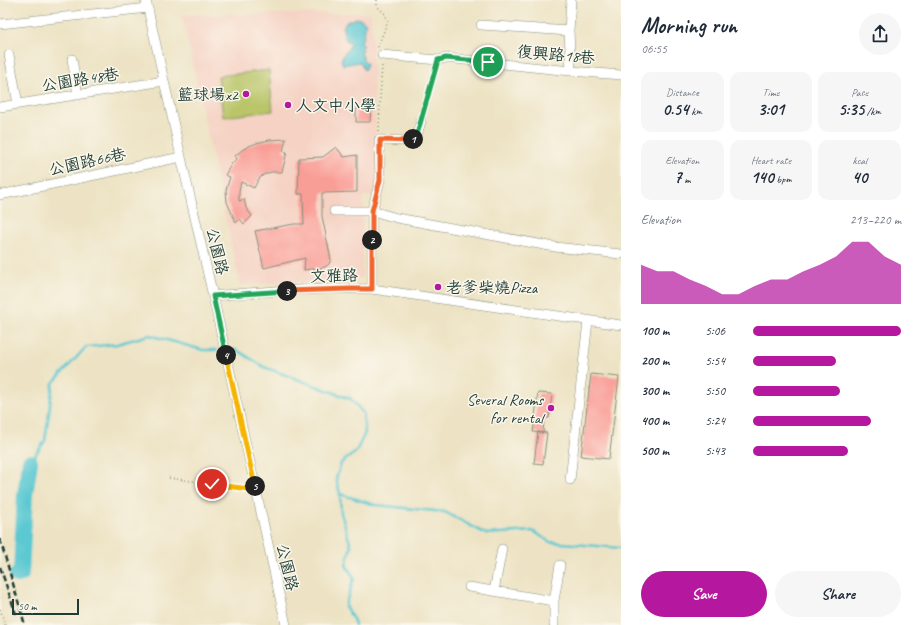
<!DOCTYPE html>
<meta charset="utf-8">
<style>
:root{--surface:#fff;--page:#f6f6f7;--text:#1f2937;--muted:#747a83;--accent:#b5179e}
body{margin:0;font-family:Caveat,"LXGW WenKai TC",sans-serif;background:var(--page);color:var(--text);height:100vh;display:flex;flex-direction:column;font-size:15px;white-space:nowrap}
*{box-sizing:border-box;margin:0}
p{font-size:13px;color:var(--muted)}
.icon{flex:none;width:22px;height:22px;fill:none;stroke:currentColor;stroke-width:2;stroke-linecap:round;stroke-linejoin:round}
.map{position:relative;flex:1;overflow:hidden}
.sheet{display:flex;flex-direction:column;background:var(--surface);width:300px}
.sheet>*{flex:none}
.scale{position:absolute;left:12px;bottom:10px;width:67px;box-sizing:border-box;padding-left:4px;border:2px solid #1f3d34;border-top:0;font-size:11px;line-height:14px;white-space:nowrap;color:#1f3d34;-webkit-text-stroke:3px #fbf7ec;paint-order:stroke}
.pin{position:absolute;display:grid;place-items:center;width:34px;height:34px;color:#fff;margin:-17px;border:2px solid #fff;border-radius:50%;box-shadow:0 1px 4px #0007}
.km{position:absolute;width:20px;height:20px;margin:-10px;border-radius:50%;background:#222;color:#fff;font-size:11px;line-height:20px;text-align:center}
.round{display:grid;place-items:center;flex:none;width:42px;height:42px;border-radius:21px;background:var(--page)}
.headline{display:flex;align-items:center;justify-content:space-between;height:68px;padding:0 20px}
h1{font-size:22px;font-weight:800;line-height:30px}
.figures{display:grid;grid-template-columns:repeat(3,1fr);gap:6px;height:68px;padding:4px 20px}
.figures div{display:grid;align-content:center;border-radius:10px;background:var(--page);text-align:center}
.figures b{font-size:17px;font-weight:800}
.figures small{font-size:11px;font-weight:400}
.figures p{font-size:11px}
.chart{height:112px;padding:8px 20px}
.chart p{display:flex;justify-content:space-between}
.chart svg{width:100%;height:72px;margin-top:4px;fill:var(--accent);opacity:.7}
.button{display:flex;gap:8px;margin-top:auto;padding:8px 20px}
.button a{flex:1;height:46px;border-radius:24px;background:var(--accent);color:#fff;font-size:16px;font-weight:800;line-height:46px;text-align:center}
.button a+a{background:var(--page);color:var(--text)}
ul{padding:0 20px;list-style:none;font-size:13px}
li{display:grid;grid-template-columns:64px 48px 1fr;align-items:center;height:30px}
li i{height:10px;border-radius:5px;background:var(--accent)}
main{display:flex;flex:1;min-height:0}
.map>svg:first-child{display:block}
</style>
<main>
<div class="map">
<svg width="621" height="625" viewBox="0 0 621 625">
<rect width="100%" height="100%" fill="#fbf7ec"/>
<filter id="ink" filterUnits="userSpaceOnUse"><feTurbulence type="fractalNoise" baseFrequency=".025" numOctaves="2"/><feDisplacementMap in="SourceGraphic" scale="8" xChannelSelector="R" yChannelSelector="G"/><feConvolveMatrix kernelMatrix="1 2 1 2 8 2 1 2 1" color-interpolation-filters="sRGB"/></filter>
<filter id="wash" filterUnits="userSpaceOnUse"><feTurbulence type="fractalNoise" baseFrequency=".012" numOctaves="4" result="noise"/><feDisplacementMap in="SourceGraphic" scale="16" xChannelSelector="R" yChannelSelector="G"/><feGaussianBlur stdDeviation="0.9" result="paint"/><feColorMatrix in="noise" values="0 0 0 0 0 0 0 0 0 0 0 0 0 0 0 0 0 1.4 0 .05"/><feComposite in="paint" operator="in"/></filter>
<g filter="url(#wash)">
<rect width="100%" height="100%" fill="#ede3c4"/>
<path fill="#f5d2c3" d="M371 13 378 196H363L362 278 240 285 182 15Z"/>
<path fill="#b9c567" stroke="#6c814e" d="M269 70 273 111 223 117 218 76Z"/>
<path fill="#5cc8d2" stroke="#3e8283" d="M357 18 363 20 366 24 363 38 361 42 364 45 361 49 363 50 361 55 363 56V59L367 64 366 68 364 70 360 62 343 65 341 60C343 54 348 50 351 44L350 42 347 41C340 28 342 21 357 18Z"/>
<g fill="none" stroke-linecap="round" stroke-linejoin="round">
<path stroke="#5cc8d2" stroke-width="2.5" d="M232 350H237L264 367 351 399 363 413 365 433 356 452 341 463 336 479 340 494 375 505 445 512 486 534 533 531 550 542 621 548
M30 462 45 441 53 383 86 347 117 344 149 335 203 350H217
M340 494 341 513 351 546 346 565 354 578 345 606 354 621 355 625"/>
<path stroke="#5cc8d2" stroke-width="16" d="M17 575 21 574 25 495 30 462"/>
</g>
<g id="blocks">
<path fill="#f99e97" d="M356 109H371L370 122H356Z
M286 139 283 151 287 152 282 172H271L263 175 258 180 254 188 241 182 239 191V201L244 199 246 208 252 216 244 224 240 219 236 223 227 202 226 190 230 177 225 175 232 163 237 159 235 156 242 150 249 146 257 143 269 140Z
M336 147 344 157 357 155V192L322 193V216L331 260 329 264 325 267 304 270 305 258 264 268 255 231 294 224H304L303 194H298L299 158 323 157Z
M591 374 619 377 609 459 581 456Z
M538 393 552 394 549 418H544L543 433 533 432Z
M538 432 547 433 543 464 534 463Z"/>
</g>
</g>
<g filter="url(#ink)">
<use href="#blocks" fill-opacity="0" stroke="#86907c" stroke-width="1"/>
<g fill="none" stroke-linecap="round" stroke-linejoin="round">
<g stroke="#86907c" stroke-width="10">
<path id="minor" d="M146 0 181 157 213 296 286 625
M0 24 148 8
M481 25 569 31 571 0
M569 31 571 71
M9 55 18 104
M382 55 438 60 446 58 571 71 621 75
M72 59 78 95
M0 107 164 81
M0 195 181 157
M334 211H372L380 180 379 140 410 141 416 138 421 121
M372 289V211L397 218 555 247 621 254
M213 296C266 291 319 288 372 289L621 325
M570 480 588 321
M469 587 554 601V625
M494 591 502 549
M554 601 560 565"/>
</g>
<path stroke="#86907c" stroke-width="1.5" stroke-dasharray="1 3" stroke-linecap="butt" d="M377 0V6L385 14 388 21 378 46V48
M423 114 435 69
M379 131 380 99 382 64
M169 478 246 488
M0 609 5 625"/>
<use href="#minor" stroke="#fff" stroke-width="9"/>
<path stroke="#1f3d34" stroke-width="2.5" stroke-dasharray="6 3" stroke-linecap="butt" d="M0 539 25 625
M0 567 16 614"/>
</g>
</g>
<g fill="none" stroke-linecap="round" stroke-linejoin="round" filter="url(#ink)">
<g stroke="#fff" stroke-width="8">
<path id="split-1" d="M413 139 416 138 438 60 446 58 488 62"/>
</g>
<g stroke="#fff" stroke-width="8">
<path id="split-2" d="M372 240V211L380 180V140L410 141 413 139"/>
</g>
<g stroke="#fff" stroke-width="8">
<path id="split-3" d="M287 291 349 289H372V240"/>
</g>
<g stroke="#fff" stroke-width="8">
<path id="split-4" d="M226 355 213 296 287 291"/>
</g>
<g stroke="#fff" stroke-width="8">
<path id="split-5" d="M226 355 255 486"/>
</g>
<g stroke="#fff" stroke-width="8">
<path id="split-6" d="M212 484 256 490 255 486"/>
</g>
<use href="#split-1" stroke="#22a559" stroke-width="5"/>
<use href="#split-2" stroke="#f0652b" stroke-width="5"/>
<use href="#split-3" stroke="#f0652b" stroke-width="5"/>
<use href="#split-4" stroke="#22a559" stroke-width="5"/>
<use href="#split-5" stroke="#f5b400" stroke-width="5"/>
<use href="#split-6" stroke="#f5b400" stroke-width="5"/>
</g>
<g fill="#b5179e" stroke="#fbf7ec" stroke-width="1.5">
<circle cx="246" cy="94" r="4"/>
<circle cx="288" cy="105" r="4"/>
<circle cx="438" cy="287" r="4"/>
<circle cx="551" cy="408" r="4"/>
</g>
<g text-anchor="middle" stroke-width="3" stroke-linejoin="round" paint-order="stroke">
<g font-size="16" fill="#1f3d34" stroke="#fbf7ec">
<text transform="translate(556 54) rotate(5)" y="6">復興路18巷</text>
<text transform="translate(80 79) rotate(-9)" y="6">公園路48巷</text>
<text transform="translate(87 161) rotate(-12)" y="6">公園路66巷</text>
<text transform="translate(218 251) rotate(77)" y="6">公園路</text>
<text transform="translate(334 275) rotate(-1)" y="6">文雅路</text>
<text transform="translate(288 567) rotate(77)" y="6">公園路</text>
</g>
<g font-size="16" fill="#1f3d34" stroke="#fbf7ec" text-anchor="end">
<text x="238" y="100">籃球場x2</text>
<text x="296" y="111" text-anchor="start">人文中小學</text>
<text x="446" y="293" text-anchor="start">老爹柴燒Pizza</text>
<text x="543" y="405">Several Rooms<tspan x="543" dy="18">for rental</tspan></text>
</g>
</g>
</svg>
<div class="scale">50 m</div>
<div class="pin" style="left:488px;top:62px;background:#1e9e55"><svg class="icon" aria-label="arrive" viewBox="0 0 24 24"><path d="M6 21V4h12l-3 4 3 4H6"/></svg></div>
<div class="pin" style="left:212px;top:484px;background:#d93025"><svg class="icon" aria-label="check" viewBox="0 0 24 24"><path d="M5 12l5 5 9-10"/></svg></div>
<b class="km" style="left:413px;top:139px">1</b>
<b class="km" style="left:372px;top:240px">2</b>
<b class="km" style="left:287px;top:291px">3</b>
<b class="km" style="left:226px;top:355px">4</b>
<b class="km" style="left:255px;top:486px">5</b>
</div>
<section class="sheet">
<div class="headline"><div><h1>Morning run</h1><p>06:55</p></div><a class="round"><svg class="icon" aria-label="share" viewBox="0 0 24 24"><path d="M12 15V3M7 8l5-5 5 5M5 13v7h14v-7"/></svg></a></div>
<div class="figures">
<div><p>Distance</p><b>0.54<small> km</small></b></div>
<div><p>Time</p><b>3:01</b></div>
<div><p>Pace</p><b>5:35<small> /km</small></b></div>
</div>
<div class="figures">
<div><p>Elevation</p><b>7<small> m</small></b></div>
<div><p>Heart rate</p><b>140<small> bpm</small></b></div>
<div><p>kcal</p><b>40</b></div>
</div>
<div class="chart"><p><span>Elevation</span>213–220 m</p>
<svg viewBox="0 0 160 44" preserveAspectRatio="none"><path d="M0 44V20L10 24L20 24L30 29L40 33L50 38L60 38L70 33L80 29L90 29L100 24L110 20L120 15L130 6L140 6L150 15L160 20V44z"/></svg>
</div>
<ul>
<li><b>100 m</b>5:06<i style="width:100%"></i></li>
<li><b>200 m</b>5:54<i style="width:56%"></i></li>
<li><b>300 m</b>5:50<i style="width:59%"></i></li>
<li><b>400 m</b>5:24<i style="width:80%"></i></li>
<li><b>500 m</b>5:43<i style="width:64%"></i></li>
</ul>
<div class="button"><a>Save</a><a>Share</a></div>
</section>
</main>
